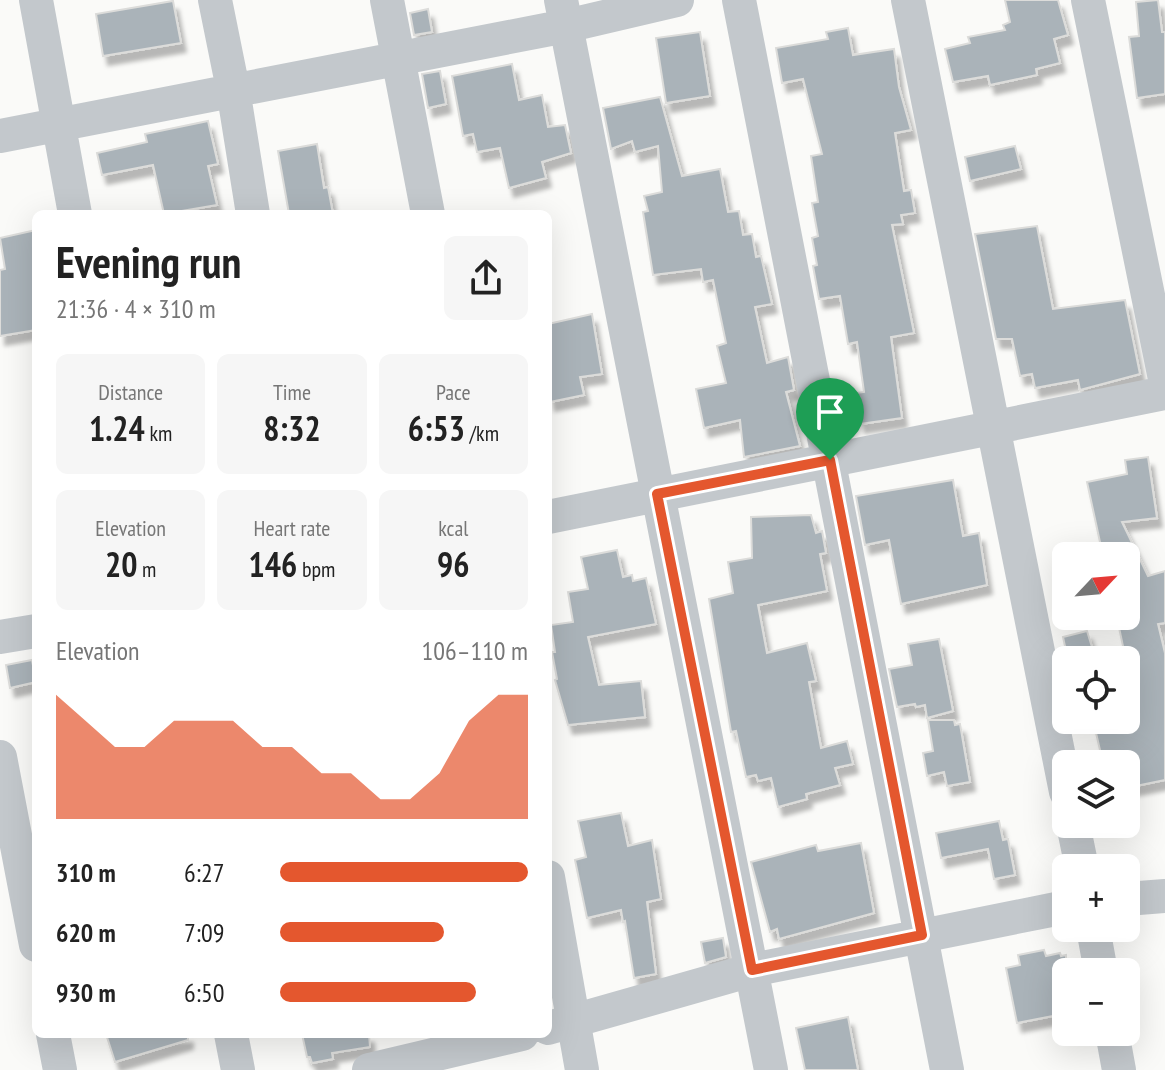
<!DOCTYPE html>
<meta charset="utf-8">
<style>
:root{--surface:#fff;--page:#f6f6f6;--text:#222;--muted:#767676;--accent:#e4572e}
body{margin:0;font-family:"PT Sans Narrow",sans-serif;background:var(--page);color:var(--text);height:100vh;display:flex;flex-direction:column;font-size:30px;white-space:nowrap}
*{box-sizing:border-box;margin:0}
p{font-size:26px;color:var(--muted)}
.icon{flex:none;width:44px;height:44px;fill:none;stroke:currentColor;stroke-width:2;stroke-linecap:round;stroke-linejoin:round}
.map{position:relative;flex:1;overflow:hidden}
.side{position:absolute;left:32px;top:210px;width:520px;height:828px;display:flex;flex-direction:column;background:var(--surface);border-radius:12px;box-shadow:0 8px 32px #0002}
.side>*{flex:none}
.needle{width:52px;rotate:64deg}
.controls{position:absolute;left:1052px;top:542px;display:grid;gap:16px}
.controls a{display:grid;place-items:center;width:88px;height:88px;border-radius:12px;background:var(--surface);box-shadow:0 8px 32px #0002;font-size:40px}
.pin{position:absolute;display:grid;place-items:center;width:68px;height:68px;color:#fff;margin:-82px -34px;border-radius:50% 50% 50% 0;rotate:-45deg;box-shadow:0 0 8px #0007}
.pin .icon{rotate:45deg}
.round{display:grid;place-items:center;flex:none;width:84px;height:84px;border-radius:12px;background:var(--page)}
.head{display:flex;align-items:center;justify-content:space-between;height:136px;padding:0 24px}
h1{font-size:44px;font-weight:700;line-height:60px}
.stats{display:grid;grid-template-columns:repeat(3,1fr);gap:12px;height:136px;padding:8px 24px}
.stats div{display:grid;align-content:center;border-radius:12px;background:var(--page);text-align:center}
.stats b{font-size:34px;font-weight:700}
.stats small{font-size:22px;font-weight:400}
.stats p{font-size:22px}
.chart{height:224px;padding:16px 24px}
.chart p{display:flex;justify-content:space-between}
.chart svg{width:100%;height:144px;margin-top:8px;fill:var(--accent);opacity:.7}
ul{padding:0 24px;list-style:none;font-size:26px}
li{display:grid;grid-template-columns:128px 96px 1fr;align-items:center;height:60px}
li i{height:20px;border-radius:10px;background:var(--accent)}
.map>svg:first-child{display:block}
</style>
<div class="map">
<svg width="1165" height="1070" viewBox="0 0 1165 1070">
<defs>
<filter id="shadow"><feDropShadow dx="5" dy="9" stdDeviation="2" flood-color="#0004"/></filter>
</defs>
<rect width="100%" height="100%" fill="#fafaf8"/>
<path fill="#aab3b9" stroke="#dcdcda" stroke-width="2" filter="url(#shadow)" d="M1005 0H1058L1068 35 1054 39 1060 63 1036 69 1037 75 990 85 988 76 953 82 945 49 970 43 968 37 1005 30 1003 25 1010 22Z
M1158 0 1162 32H1165V94L1137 98 1129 37 1139 36 1136 2Z
M173 1 181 43 103 56 96 14Z
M428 9 432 32 414 35 410 13Z
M848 28 853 55 894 49 899 87 911 130 895 133 904 191 911 190 915 213 901 215 903 224 892 225 914 333 891 337 902 418 860 424 856 393 864 392 857 342 848 344 840 296 819 299 813 266 817 265 812 238 818 236 812 203 818 202 811 156 822 154 803 79 782 83 776 48 828 39 826 32Z
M700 32 710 96 666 103 656 38Z
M512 64 519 100 542 95 548 127 565 125 571 153 542 162 546 178 509 188 500 148 477 152 473 134 463 136 452 76Z
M440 71 446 104 428 108 422 74Z
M660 97 682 176 720 169 728 212 739 211 743 235 752 234 756 257 761 256 772 304 755 307 767 363 788 357 794 390 786 392 800 446 744 457 740 420 704 428 696 389 726 383 717 346 726 343 713 280 703 282 701 269 653 275 643 212 648 211 644 196 662 192 658 146 635 152 632 141 611 149 603 108Z
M208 121 218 164 208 166 217 205 164 214 153 165 102 175 97 153 147 142 145 134Z
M317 144 324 188 328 187 333 214H289L278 151Z
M1015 146 1021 169 970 181 965 157Z
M1037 226 1053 309 1125 300 1140 374 1080 390 1078 380 1035 388 1032 374 1020 376 1012 339H996L975 234Z
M36 230V330L0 336V270L5 269 0 238Z
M592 314 602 374 580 377 584 395 550 402 548 390V324Z
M1148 457 1157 518 1122 522 1148 576 1165 571V623L1158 624 1165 653V780L1126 788V758L1103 763 1093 720H1132L1126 697V660L1118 623 1126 621V556H1103L1087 482 1127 474 1125 460Z
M953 480 963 536 979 533 987 585 901 604 889 540 865 545 856 496Z
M811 515 816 533 822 531 826 553 820 554 827 591 758 605 767 653 807 643 816 681 809 682 821 748 847 741 853 764 835 768 840 785 806 794 807 799 778 807 771 778 758 781 756 775 746 777 736 731 731 732 709 599 733 593 728 562 752 558 751 517Z
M617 550 623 577 632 575 633 581 646 578 656 624 588 637 599 685 641 681 645 717 568 725 555 680 557 679 552 652H555L551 625 573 622 568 592 588 589 581 557Z
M1087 631 1096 660H1068L1063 637Z
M939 639 953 711 927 718 925 705 916 707 915 704 897 707 889 669 912 665 908 644Z
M32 660 36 682 10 688 6 665Z
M928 720H954L955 725 960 724 970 782 947 786 944 772 927 776 923 753 933 751Z
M621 813 628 846 652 840 661 899 647 902 656 974 634 978 625 921 623 922 621 910 587 918 575 860 586 857 578 821Z
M999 821 1003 840 1008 839 1015 875 994 879 988 849 941 858 936 833Z
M861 843 874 913 779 939 777 929 770 932 751 862 816 845 818 851Z
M723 938 726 957 705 963 701 942Z
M1044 950 1046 956 1060 953 1061 956 1066 955V1001L1061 1002 1063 1014 1017 1023 1006 968 1020 965 1018 955Z
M848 1017 858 1070H805L796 1028Z
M106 1034H188V1040L115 1062Z
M302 1034H369L370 1047 332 1053 333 1059 312 1063 310 1057H307Z"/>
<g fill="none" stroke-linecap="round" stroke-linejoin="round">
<path stroke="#c3c8cc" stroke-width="34" d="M36 0 75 214
M215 0 233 89 253 214
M387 0 428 214
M561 0 771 1070
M739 0 947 1070
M908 0 1066 792
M1088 0 1165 379
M0 136 566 26 677 0
M548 517 1165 393
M0 637 36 631
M0 757 36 945
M1073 824 1082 868
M548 877 582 1070
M1126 899 1165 896
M1093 928 1101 972
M548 1028 752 970 1066 907
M1112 1032 1119 1070
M53 1034 60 1070
M231 1034 238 1070
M369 1070 522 1034"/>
</g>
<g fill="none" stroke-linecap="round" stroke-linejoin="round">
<g stroke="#fff" stroke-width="16">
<path id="route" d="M830 460 922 935 752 970 657 494Z"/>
</g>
<use href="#route" stroke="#e4572e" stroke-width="10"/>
</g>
</svg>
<div class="controls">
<a><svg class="needle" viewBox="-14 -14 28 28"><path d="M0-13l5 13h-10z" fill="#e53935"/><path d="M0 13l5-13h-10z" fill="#767676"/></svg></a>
<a><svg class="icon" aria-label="locate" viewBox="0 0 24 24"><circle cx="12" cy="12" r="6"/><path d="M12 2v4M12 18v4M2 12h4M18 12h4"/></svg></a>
<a><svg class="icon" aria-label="layers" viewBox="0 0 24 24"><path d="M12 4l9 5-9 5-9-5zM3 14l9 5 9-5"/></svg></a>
<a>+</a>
<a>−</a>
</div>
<div class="pin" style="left:830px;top:460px;background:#1e9e55"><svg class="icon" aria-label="arrive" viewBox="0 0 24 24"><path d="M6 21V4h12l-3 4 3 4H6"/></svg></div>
<section class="side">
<div class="head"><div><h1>Evening run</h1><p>21:36 · 4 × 310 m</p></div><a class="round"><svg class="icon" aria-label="share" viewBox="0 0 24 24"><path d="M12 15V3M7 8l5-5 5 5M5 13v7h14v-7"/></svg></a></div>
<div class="stats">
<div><p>Distance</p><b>1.24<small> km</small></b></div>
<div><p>Time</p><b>8:32</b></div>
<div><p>Pace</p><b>6:53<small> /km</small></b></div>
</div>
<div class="stats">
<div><p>Elevation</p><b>20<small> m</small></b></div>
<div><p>Heart rate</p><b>146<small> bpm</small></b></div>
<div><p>kcal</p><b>96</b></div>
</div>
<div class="chart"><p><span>Elevation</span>106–110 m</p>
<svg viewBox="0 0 160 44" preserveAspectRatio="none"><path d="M0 44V6L10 14L20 22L30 22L40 14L50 14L60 14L70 22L80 22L90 30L100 30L110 38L120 38L130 30L140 14L150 6L160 6V44z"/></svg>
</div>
<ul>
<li><b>310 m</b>6:27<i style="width:100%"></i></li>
<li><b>620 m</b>7:09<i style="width:66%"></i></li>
<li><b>930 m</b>6:50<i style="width:79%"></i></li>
</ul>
</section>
</div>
